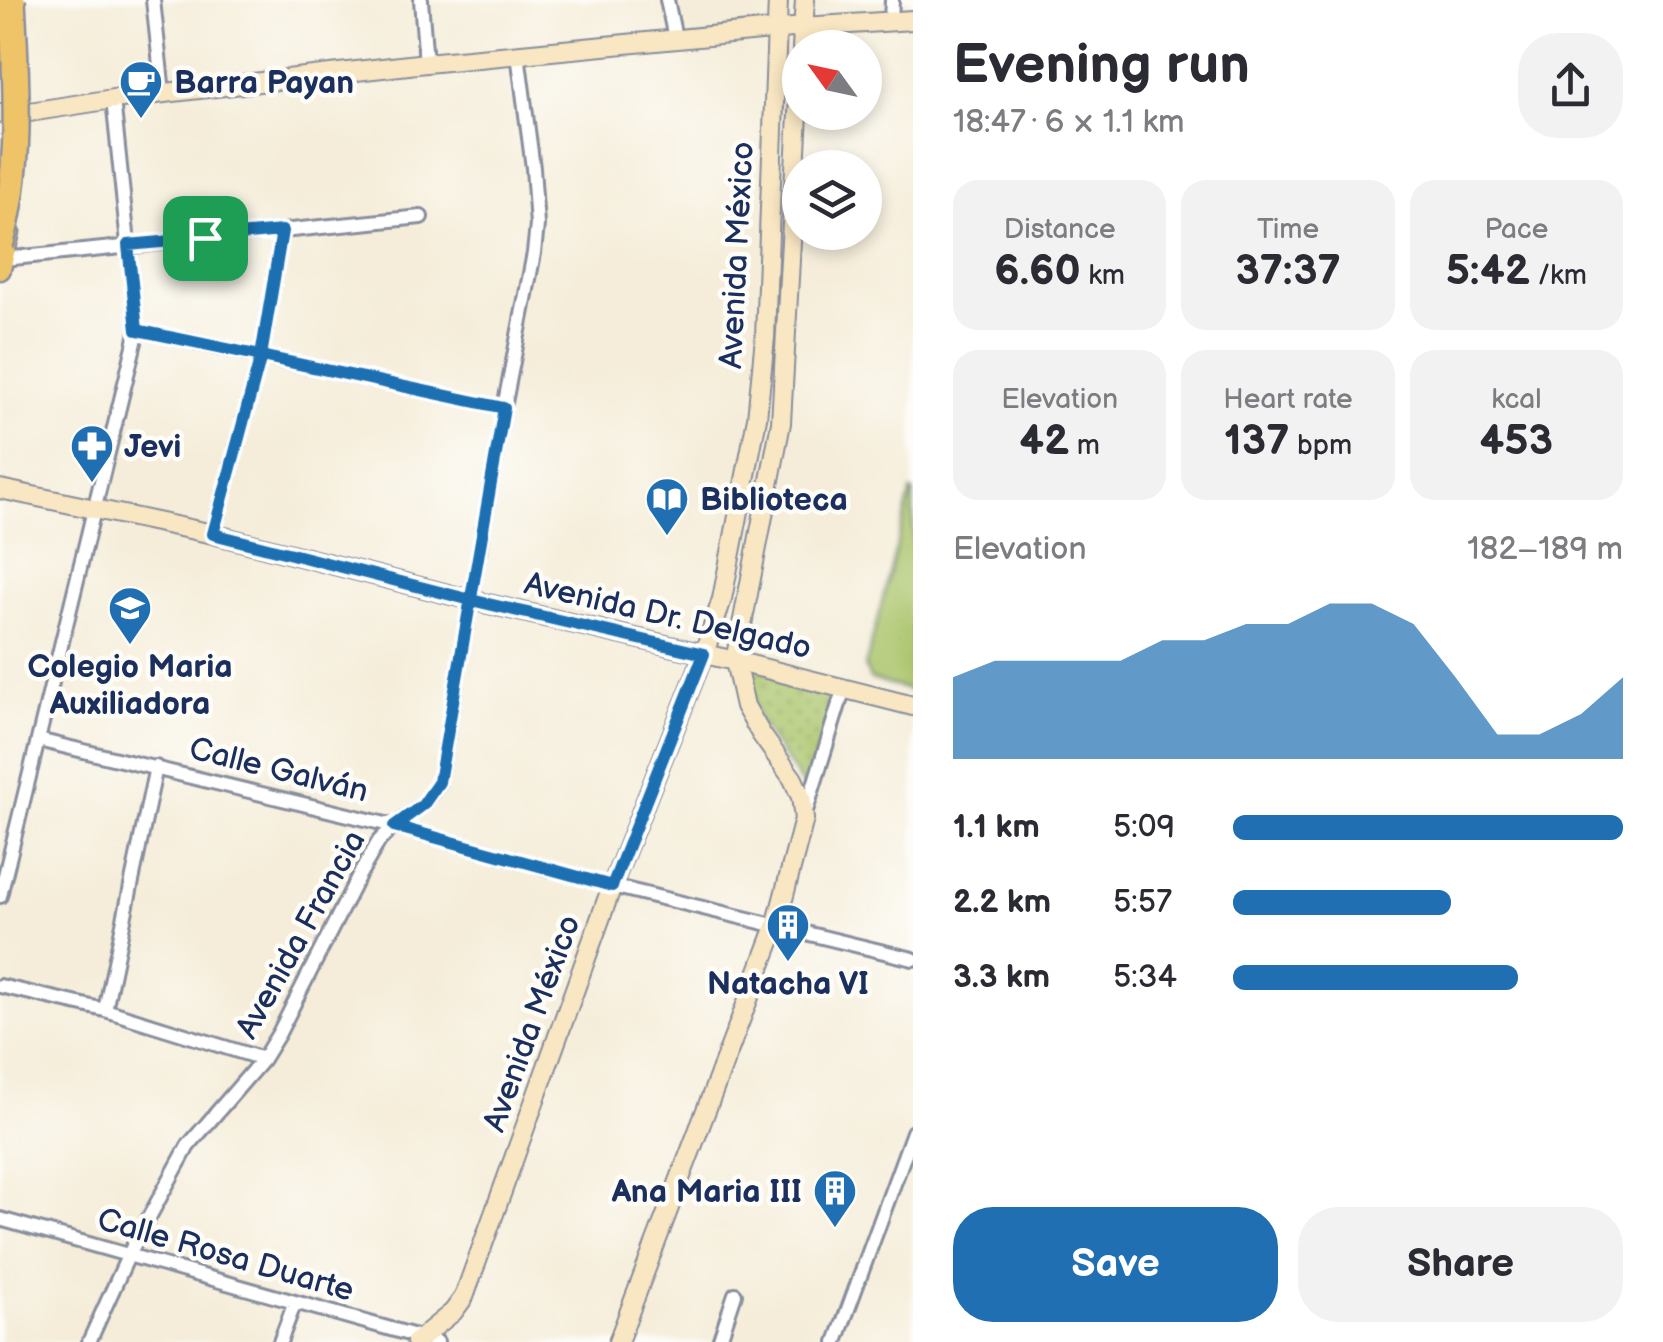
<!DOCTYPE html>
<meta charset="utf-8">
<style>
:root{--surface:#fff;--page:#f2f2f3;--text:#2b2b33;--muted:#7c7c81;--accent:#1f6fb2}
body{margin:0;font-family:"Balsamiq Sans",sans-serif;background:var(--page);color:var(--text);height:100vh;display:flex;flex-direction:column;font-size:38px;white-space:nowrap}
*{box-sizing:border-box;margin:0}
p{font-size:32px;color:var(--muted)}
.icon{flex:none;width:55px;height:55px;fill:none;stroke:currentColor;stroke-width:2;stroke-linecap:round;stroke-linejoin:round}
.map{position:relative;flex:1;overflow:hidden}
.side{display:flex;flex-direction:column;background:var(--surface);width:750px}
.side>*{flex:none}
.needle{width:65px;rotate:303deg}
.fabs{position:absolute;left:782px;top:30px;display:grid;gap:20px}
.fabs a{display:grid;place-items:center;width:100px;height:100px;border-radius:50%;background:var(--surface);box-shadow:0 5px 15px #0003;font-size:50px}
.pin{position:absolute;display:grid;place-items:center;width:85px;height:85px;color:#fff;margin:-42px;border-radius:20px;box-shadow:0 5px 15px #0006}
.round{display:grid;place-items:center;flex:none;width:105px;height:105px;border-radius:40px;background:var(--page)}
.overview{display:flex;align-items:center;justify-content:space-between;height:170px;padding:0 40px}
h1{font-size:55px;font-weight:600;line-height:75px}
.figures{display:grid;grid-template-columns:repeat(3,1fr);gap:15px;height:170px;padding:10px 40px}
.figures div{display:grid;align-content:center;border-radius:25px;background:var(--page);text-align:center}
.figures b{font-size:42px;font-weight:600}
.figures small{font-size:28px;font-weight:400}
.figures p{font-size:28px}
.chart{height:280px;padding:20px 40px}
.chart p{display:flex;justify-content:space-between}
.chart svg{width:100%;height:180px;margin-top:10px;fill:var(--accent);opacity:.7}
.cta{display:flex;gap:20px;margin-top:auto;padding:20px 40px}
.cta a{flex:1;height:115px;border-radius:40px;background:var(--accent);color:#fff;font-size:40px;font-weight:600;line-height:115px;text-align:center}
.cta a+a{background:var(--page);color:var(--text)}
ul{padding:0 40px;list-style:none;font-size:32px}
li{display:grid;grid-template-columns:160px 120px 1fr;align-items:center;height:75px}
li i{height:25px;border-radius:12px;background:var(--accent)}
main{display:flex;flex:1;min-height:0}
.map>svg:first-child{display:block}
</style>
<main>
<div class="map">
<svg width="913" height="1342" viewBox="0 0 913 1342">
<defs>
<pattern id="park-dots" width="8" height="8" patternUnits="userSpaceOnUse" patternTransform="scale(2.5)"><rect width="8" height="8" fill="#aac46a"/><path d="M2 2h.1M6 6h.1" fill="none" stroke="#8aa05a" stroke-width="1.8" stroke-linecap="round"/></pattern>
</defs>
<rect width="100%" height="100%" fill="#fdfcf7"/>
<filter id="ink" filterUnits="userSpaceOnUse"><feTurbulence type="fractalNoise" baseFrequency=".01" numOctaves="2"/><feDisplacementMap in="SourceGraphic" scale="20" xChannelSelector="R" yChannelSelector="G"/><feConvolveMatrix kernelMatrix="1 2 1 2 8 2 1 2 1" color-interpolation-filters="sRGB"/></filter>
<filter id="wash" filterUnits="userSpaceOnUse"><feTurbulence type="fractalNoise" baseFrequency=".0048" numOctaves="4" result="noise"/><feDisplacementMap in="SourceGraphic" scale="40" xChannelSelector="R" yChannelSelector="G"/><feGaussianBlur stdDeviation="2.25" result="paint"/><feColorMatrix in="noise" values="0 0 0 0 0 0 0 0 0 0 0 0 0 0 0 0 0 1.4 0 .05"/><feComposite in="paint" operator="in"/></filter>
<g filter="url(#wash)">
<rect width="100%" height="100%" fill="#f5edd9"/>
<path fill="#aac46a" stroke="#627a64" stroke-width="2.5" d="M911 491 913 492V691L870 679 865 667Z"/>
<path fill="url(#park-dots)" stroke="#627a64" stroke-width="2.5" d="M744 666 839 689 808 793 760 723Z"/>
</g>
<g filter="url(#ink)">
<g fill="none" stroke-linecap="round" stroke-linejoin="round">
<g stroke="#888e9c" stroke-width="18">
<path id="minor" d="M153 0 163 93
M421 0 426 63
M667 0 675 38
M891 20 892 0
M3 259 421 217
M137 330 504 408
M213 534 261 356 282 231
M38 740 394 826 612 886 913 959
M806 811 844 688
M0 896 135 342 137 330 113 99
M0 986 105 1010 263 1059
M105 1010 156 767
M0 1219 437 1342
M89 1342 129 1254 188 1146 263 1059 279 1033 358 877 379 841 394 826 423 805 439 783 504 408 534 253 537 225 533 168 518 54
M280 1342 295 1302
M719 1342 735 1294
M836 1342 913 1132"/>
</g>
<g stroke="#888e9c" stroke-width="22">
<path id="secondary" d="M802 48 805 0
M0 113H23L113 99 426 63 803 27 913 20
M0 489 213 534 471 600 735 661 913 706
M416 1342 453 1312 464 1297 612 886 704 654 722 599 757 418 765 337 778 0
M618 1342 776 926 804 819 801 797 793 779 761 734 745 706 735 661 781 423 800 78"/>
</g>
<g stroke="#888e9c" stroke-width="25">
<path id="primary" d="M0 269 9 232"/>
</g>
<use href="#minor" stroke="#fff" stroke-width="12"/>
<use href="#secondary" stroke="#f9e7c3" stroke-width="18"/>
<use href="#primary" stroke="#efc469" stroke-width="20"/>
<g stroke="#888e9c" stroke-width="30" stroke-linecap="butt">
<path id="motorway-bridge" d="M0 245C23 169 16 78 12 0"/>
</g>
<use href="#motorway-bridge" stroke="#efc469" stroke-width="25"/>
</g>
</g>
<g fill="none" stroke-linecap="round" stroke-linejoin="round" filter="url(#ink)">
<g stroke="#fff" stroke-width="20">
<path id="route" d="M205 238 282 231 261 356 504 408 439 782 423 805 394 826 612 886 704 654 471 600 213 534 261 356 137 330 128 245 205 238"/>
</g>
<use href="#route" stroke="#1f6fb2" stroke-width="12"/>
</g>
<defs>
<g id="cafe-pin" transform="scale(2.25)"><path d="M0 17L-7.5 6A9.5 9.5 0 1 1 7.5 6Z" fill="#1f6fb2" stroke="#fdfcf7"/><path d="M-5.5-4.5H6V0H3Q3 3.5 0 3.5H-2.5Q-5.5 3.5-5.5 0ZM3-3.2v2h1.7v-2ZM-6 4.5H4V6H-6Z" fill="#fff"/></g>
<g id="pharmacy-pin" transform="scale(2.25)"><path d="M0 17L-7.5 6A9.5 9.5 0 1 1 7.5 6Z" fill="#1f6fb2" stroke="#fdfcf7"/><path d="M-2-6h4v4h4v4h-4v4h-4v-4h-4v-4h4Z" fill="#fff"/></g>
<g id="library-pin" transform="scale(2.25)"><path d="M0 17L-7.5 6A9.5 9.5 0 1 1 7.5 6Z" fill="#1f6fb2" stroke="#fdfcf7"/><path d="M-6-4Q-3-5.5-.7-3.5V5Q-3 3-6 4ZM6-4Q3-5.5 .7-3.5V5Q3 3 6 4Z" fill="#fff"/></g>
<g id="school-pin" transform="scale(2.25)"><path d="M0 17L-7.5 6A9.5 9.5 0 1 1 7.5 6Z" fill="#1f6fb2" stroke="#fdfcf7"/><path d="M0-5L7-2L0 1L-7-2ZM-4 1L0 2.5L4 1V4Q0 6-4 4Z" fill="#fff"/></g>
<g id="building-pin" transform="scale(2.25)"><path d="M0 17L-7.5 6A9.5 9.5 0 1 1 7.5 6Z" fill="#1f6fb2" stroke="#fdfcf7"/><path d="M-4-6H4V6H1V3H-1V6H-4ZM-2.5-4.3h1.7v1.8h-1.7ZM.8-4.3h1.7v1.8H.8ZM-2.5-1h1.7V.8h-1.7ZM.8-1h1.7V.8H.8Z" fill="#fff"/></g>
</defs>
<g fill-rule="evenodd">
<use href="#cafe-pin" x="141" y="82"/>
<use href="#pharmacy-pin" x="92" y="446"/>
<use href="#library-pin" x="667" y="499"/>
<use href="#school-pin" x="130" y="608"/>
<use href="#building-pin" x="788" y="925"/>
<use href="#building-pin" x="835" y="1191"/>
</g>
<g text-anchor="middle" stroke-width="9" stroke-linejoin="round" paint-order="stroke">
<g font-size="32" font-weight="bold" fill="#1b2f5e" stroke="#fdfcf7" text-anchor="start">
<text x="174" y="93">Barra Payan</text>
<text x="124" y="457">Jevi</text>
<text x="700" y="510">Biblioteca</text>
<text x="130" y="677" text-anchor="middle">Colegio Maria<tspan x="130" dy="37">Auxiliadora</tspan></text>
<text x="788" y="994" text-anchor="middle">Natacha VI</text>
<text x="802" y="1202" text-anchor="end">Ana Maria III</text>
</g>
<g font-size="32" fill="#1b2f5e" stroke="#fdfcf7">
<text transform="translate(736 255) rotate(-87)" y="11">Avenida México</text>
<text transform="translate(668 615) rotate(13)" y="11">Avenida Dr. Delgado</text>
<text transform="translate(279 769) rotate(14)" y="11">Calle Galván</text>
<text transform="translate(300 934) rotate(-61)" y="11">Avenida Francia</text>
<text transform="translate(531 1023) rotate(-70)" y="11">Avenida México</text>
<text transform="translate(226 1254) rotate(16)" y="11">Calle Rosa Duarte</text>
</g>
</g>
</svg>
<div class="fabs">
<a><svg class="needle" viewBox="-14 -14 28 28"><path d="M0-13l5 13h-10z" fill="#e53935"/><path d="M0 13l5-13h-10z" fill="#7c7c81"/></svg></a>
<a><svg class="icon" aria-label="layers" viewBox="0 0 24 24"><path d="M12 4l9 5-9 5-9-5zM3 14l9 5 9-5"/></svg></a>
</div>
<div class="pin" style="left:205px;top:238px;background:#1e9e55"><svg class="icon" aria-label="arrive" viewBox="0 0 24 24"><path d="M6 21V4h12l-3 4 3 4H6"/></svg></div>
</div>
<section class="side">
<div class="overview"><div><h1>Evening run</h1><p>18:47 · 6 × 1.1 km</p></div><a class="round"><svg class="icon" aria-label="share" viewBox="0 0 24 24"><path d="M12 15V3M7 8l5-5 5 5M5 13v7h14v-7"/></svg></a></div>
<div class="figures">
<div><p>Distance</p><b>6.60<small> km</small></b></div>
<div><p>Time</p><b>37:37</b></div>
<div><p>Pace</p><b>5:42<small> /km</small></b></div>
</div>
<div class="figures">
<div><p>Elevation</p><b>42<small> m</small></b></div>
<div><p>Heart rate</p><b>137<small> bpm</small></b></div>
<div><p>kcal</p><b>453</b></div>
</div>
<div class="chart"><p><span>Elevation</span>182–189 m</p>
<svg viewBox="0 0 160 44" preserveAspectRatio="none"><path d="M0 44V24L10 20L20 20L30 20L40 20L50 15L60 15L70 11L80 11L90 6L100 6L110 11L120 24L130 38L140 38L150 33L160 24V44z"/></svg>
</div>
<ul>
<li><b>1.1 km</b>5:09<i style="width:100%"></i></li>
<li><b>2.2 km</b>5:57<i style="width:56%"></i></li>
<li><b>3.3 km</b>5:34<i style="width:73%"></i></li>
</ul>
<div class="cta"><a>Save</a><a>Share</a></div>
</section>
</main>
